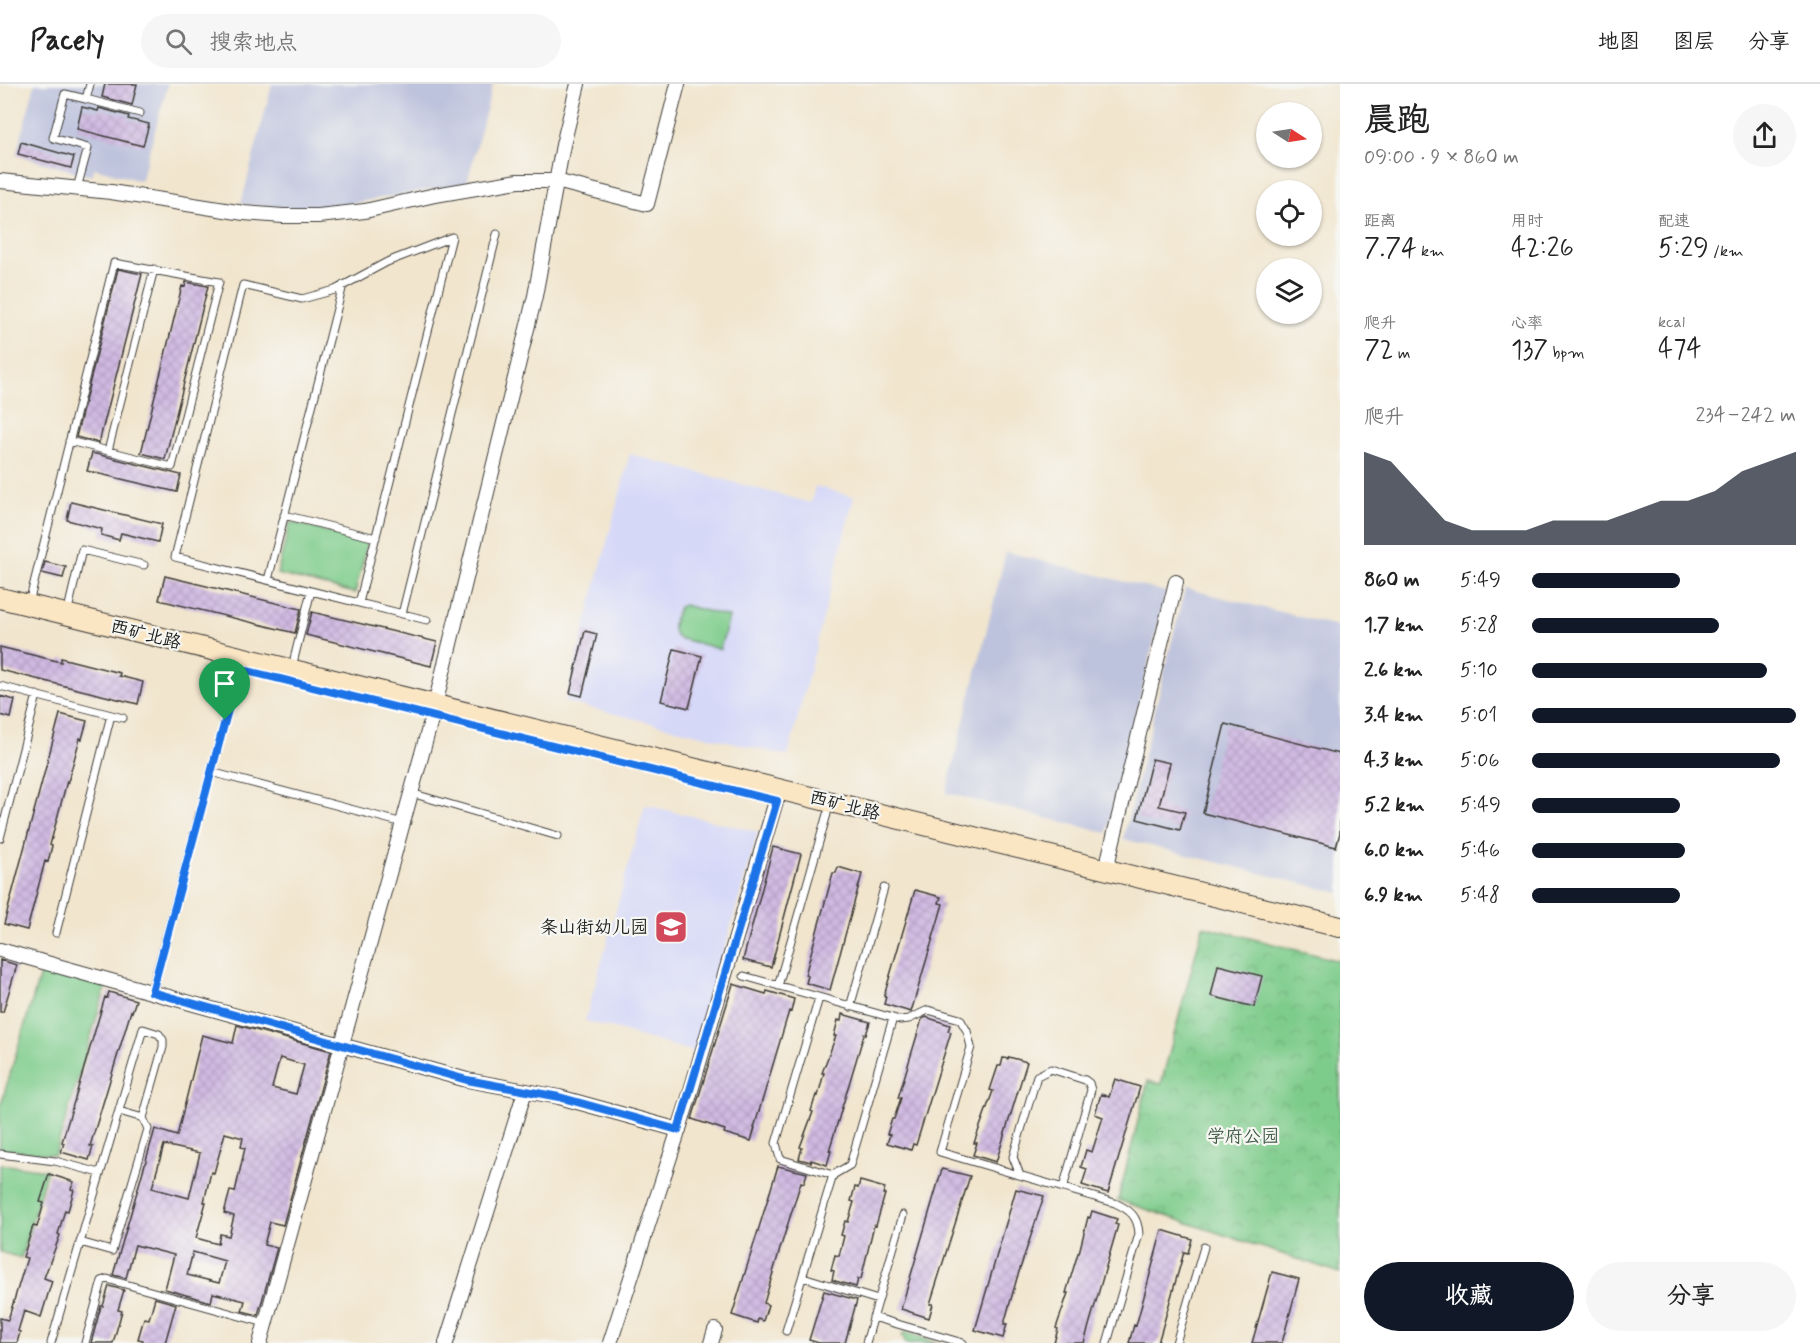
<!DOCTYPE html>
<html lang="zh">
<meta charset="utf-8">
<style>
:root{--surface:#fff;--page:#f6f6f6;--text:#222;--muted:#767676;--line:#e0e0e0;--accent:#111827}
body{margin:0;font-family:Mynerve,"LXGW WenKai TC",sans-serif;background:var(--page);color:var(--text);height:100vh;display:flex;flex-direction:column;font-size:22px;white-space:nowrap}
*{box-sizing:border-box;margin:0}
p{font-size:20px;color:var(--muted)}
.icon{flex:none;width:33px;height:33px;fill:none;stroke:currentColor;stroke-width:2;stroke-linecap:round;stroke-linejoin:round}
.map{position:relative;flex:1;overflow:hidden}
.sheet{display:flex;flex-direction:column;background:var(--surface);width:480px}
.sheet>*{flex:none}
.needle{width:39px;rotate:102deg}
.buttons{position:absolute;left:1256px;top:18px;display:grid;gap:12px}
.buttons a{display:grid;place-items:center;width:66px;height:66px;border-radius:50%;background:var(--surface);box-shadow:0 2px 4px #0004;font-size:30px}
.pin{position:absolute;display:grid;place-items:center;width:51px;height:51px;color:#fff;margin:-62px -26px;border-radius:50% 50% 50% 0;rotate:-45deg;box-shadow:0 0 6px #0007}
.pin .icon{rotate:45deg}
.round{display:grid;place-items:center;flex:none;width:63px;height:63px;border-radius:32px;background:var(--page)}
.headline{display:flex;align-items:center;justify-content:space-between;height:102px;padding:0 24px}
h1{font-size:33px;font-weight:600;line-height:45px}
.stats{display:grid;grid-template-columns:repeat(3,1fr);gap:9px;height:102px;padding:6px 24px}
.stats div{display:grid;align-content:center}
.stats b{font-size:26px;font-weight:600}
.stats small{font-size:16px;font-weight:400}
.stats p{font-size:16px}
.chart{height:168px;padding:12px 24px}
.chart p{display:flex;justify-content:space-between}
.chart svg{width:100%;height:108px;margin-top:6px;fill:var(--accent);opacity:.7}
.cta{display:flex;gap:12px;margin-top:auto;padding:12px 24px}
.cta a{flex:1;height:69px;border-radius:36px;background:var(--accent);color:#fff;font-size:24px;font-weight:600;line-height:69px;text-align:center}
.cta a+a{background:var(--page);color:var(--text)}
ul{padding:0 24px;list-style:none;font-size:20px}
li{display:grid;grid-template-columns:96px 72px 1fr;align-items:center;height:45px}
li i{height:15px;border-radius:8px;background:var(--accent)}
header{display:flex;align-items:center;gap:36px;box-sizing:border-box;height:84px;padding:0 30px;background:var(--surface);border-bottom:2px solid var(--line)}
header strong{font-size:28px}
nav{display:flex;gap:33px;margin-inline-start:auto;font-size:21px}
.search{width:420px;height:54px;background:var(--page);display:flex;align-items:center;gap:15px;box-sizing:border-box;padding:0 21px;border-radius:33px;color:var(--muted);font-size:22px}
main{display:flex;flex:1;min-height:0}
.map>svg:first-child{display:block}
</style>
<header>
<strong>Pacely</strong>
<div class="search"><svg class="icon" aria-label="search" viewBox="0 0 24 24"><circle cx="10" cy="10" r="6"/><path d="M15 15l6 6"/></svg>搜索地点</div>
<nav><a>地图</a><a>图层</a><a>分享</a></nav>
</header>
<main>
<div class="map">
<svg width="1340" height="1259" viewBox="0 0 1340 1259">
<defs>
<pattern id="park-crowns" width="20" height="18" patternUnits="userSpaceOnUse" patternTransform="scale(1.5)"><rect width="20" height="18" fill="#7ecc8b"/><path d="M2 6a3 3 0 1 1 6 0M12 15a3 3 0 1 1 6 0" fill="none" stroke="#6caf77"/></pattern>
<pattern id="building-cross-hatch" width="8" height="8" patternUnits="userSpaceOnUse" patternTransform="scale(1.5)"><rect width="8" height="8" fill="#d0b9e2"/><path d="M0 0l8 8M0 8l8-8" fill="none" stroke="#b29ec1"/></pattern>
</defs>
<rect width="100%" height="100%" fill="#f6f6f2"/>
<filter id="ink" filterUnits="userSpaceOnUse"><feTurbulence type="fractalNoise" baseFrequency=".0167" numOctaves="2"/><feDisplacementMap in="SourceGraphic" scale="12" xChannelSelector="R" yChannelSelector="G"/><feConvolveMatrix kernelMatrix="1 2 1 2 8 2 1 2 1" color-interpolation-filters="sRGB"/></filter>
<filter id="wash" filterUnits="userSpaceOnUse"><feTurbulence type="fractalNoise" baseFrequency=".008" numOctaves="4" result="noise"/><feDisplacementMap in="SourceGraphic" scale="24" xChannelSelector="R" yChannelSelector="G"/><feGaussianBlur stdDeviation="1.35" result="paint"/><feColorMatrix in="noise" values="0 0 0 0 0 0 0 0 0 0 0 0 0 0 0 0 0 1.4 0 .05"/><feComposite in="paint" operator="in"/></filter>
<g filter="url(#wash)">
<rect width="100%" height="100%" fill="#f1e5cd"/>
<path fill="#d6d8f8" d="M630 370 811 419 815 402 854 413 788 672 565 618Z
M645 721 758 748 695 968 585 937Z"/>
<path fill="#bec3dd" d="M35 0H168L141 97 94 84 91 92 16 71Z
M272 0H493L467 99 309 127 241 120Z
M1006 468 1166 508 1107 749 946 709Z
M1185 504 1340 543V809L1123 755Z"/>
<path fill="#7ecc8b" stroke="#4d7454" stroke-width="1.5" d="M290 438 368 458 355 509 277 490Z
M684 521 729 533 720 565 678 554C668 545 675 534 679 523Z
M42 884 106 902 55 1071 0 1065V1023Z
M0 1080 47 1086 21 1174 0 1168Z
M905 1248 938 1259H906L902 1251Z"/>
<path fill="url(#park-crowns)" stroke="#4d7454" stroke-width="1.5" d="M1203 842 1340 877V1189L1118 1116 1148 997 1161 1000Z"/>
<g id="blocks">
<path fill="url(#building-cross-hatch)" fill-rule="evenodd" d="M105 0H137L132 21 102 13Z
M82 23 98 27 99 24 129 32 128 35 149 40 143 62 77 45Z
M21 58 74 73 71 84 18 70Z
M118 185 142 190 99 359 76 353Z
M186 198 208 202 165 375 141 369 182 202 185 203Z
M92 369 181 391 177 408 87 387Z
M71 418 162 440 158 458 121 449 119 456 101 451 102 445 67 436Z
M45 478 66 483 63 494 42 489Z
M165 492 301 525 295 549 159 516Z
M312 528 437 558 431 582 306 551Z
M585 547 597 550 582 612 570 609Z
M0 563 61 578V574L120 589 119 592 143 598 138 620 0 586Z
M674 565 702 572 689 624 661 617Z
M0 612 15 616 11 634 0 631Z
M60 630 87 637 82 655 80 654 68 698 67 697 50 761 52 762 48 778 45 777 27 846 4 840Z
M1225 640 1340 670V749L1336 763 1203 729Z
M1152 675 1170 679 1159 722 1185 728 1180 746 1137 735Z
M773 763 801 770 771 883 743 876Z
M838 783 862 790 830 906 806 899 808 892 805 891 833 789H836Z
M915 806 941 813 939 819 943 820 911 928 884 920 886 913 884 912Z
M0 876 17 881 3 928H0Z
M1218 881 1262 892 1254 923 1211 912Z
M733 900 766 910 767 907 794 915 791 928 789 927 754 1044H755L751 1057 724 1049 725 1046 692 1035Z
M109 908 136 916 132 928 131 927 90 1062H93L89 1076 61 1068 64 1059 62 1058 105 913 107 914Z
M842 930 870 938 866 951 864 950 829 1067H831L827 1081 811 1076V1078L799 1075 802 1064 800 1063 813 1028 811 1027 816 1011 818 1012 824 989H822L836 952H834L838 936 841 937Z
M926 933 950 941 948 947 951 948 916 1061 913 1060 911 1066 887 1059 890 1051 887 1050 892 1035H894L901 1014H898L922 935Z
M237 941 331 967 283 1141 270 1138 264 1161 277 1164 258 1231 242 1227 245 1217 213 1209 211 1218 165 1205 174 1171 135 1161 126 1194 113 1191 155 1045 177 1052 202 951 233 959ZM280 974 304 981 296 1010 272 1004ZM225 1049 243 1054 241 1063 245 1064 235 1108 230 1107 224 1129 234 1132 229 1152 220 1150 218 1160 196 1154 206 1118H204L211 1088 214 1089ZM164 1061 200 1069 189 1114 152 1104ZM193 1168 225 1177 219 1199 187 1191Z
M1009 973 1027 978 996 1078 973 1071 977 1059H974L993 1007 990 1006 998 982H1001L1003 974 1008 975Z
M1115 995 1140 1003 1108 1109 1082 1101 1087 1085 1081 1083 1086 1066 1092 1068 1103 1033 1095 1030 1101 1010 1109 1013Z
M778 1082 807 1089 804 1099 801 1098 780 1165 764 1219 768 1221 763 1237 758 1235 757 1239 732 1231Z
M942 1085 970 1092 930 1220H933L929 1234 901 1225Z
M49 1090 74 1098 71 1105 74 1106 68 1127 65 1126 58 1150 60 1151 44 1194 52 1197 41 1233 24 1227 18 1247 20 1248 17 1259H0V1234L8 1236 27 1174 23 1173 33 1142 37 1143 44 1119 40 1118Z
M860 1097 885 1104 883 1110H885L876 1142 874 1141 861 1195H858L856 1203 832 1196 834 1187 831 1186 835 1171 839 1172 844 1152 841 1151 845 1137 848 1138 854 1118 851 1117 855 1103 858 1104Z
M1016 1105 1044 1112 1017 1194 1004 1240H1007L1003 1254 975 1246Z
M1092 1127 1117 1135 1115 1140 1118 1141 1084 1259H1054L1058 1245 1056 1244 1068 1209H1066L1078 1169H1079L1088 1133 1090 1134Z
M1162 1146 1192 1155 1188 1169 1184 1168 1158 1259H1129L1134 1241 1136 1242Z
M1272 1188 1299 1195 1282 1259H1252Z
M109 1202 124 1206 118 1226 122 1227 113 1259H91L101 1222H103Z
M824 1207 857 1216 845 1259H819L809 1256Z
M155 1214 176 1220 165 1259H142L143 1256 138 1255 144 1234 149 1235Z"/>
</g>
</g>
<g filter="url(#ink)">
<use href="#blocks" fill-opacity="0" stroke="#3c3a37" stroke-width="1.5"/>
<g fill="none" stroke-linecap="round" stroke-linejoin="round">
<g stroke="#3c3a37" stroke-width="9">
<path id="service" d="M90 0 86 15 140 29
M77 104 88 64 53 54 65 10 86 15
M108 367 154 185
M284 431 376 454
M268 496 343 201
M29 519 114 179 219 198 172 383 69 357
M359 519 452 153
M67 530 82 466 144 481
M402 530 497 150
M427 536 175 473 243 201 302 215 335 206 387 178 452 153
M292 583 311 507
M0 602 123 634
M211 688 403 739
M411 709 558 752
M0 754 37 611
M56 849 111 631
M744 892 900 936 909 935 928 926 960 935 967 947 971 963 940 1068 1115 1119C1130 1126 1138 1132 1139 1150L1107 1259
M778 902 827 730
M151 908 239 585
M819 914 776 1059 780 1075 833 1091
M850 923 884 804
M119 1027 143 1034
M0 1070 55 1077 100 1089
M1020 1091 1013 1073 1037 992 1051 985 1085 996 1089 999 1091 1006 1063 1104
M803 1193 878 1216
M873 1233 963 1259
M786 1247 833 1091 850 1081 893 934
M51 1259C81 1154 112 1050 143 945L159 950 163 956V963L143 1034 148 1045 112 1167 80 1158
M85 1259 102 1197 107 1195 265 1239
M866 1259 903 1131
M1176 1259 1204 1163"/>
</g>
<g stroke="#3c3a37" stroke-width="16">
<path id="minor" d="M0 97 111 108 244 129 283 132H318L365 127 435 111 518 97H556L647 120 678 0
M435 621 535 212 563 61 578 0
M1106 785 1176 498
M0 866 467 996 559 1013 679 1046
M260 1259 432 633
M446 1259 525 1007
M610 1259 687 1020 776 717
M711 1259 715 1246"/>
</g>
<g stroke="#3c3a37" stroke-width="22">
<path id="secondary" d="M0 514 1340 843"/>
</g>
<use href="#service" stroke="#fff" stroke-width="7"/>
<use href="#minor" stroke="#fff" stroke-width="14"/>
<use href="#secondary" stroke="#fbe6c4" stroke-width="20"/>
</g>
</g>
<g fill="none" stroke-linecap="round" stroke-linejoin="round" filter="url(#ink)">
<g stroke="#fff" stroke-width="12">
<path id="route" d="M239 585 777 717 678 1046 559 1013 467 996 152 908Z"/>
</g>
<use href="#route" stroke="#1a73e8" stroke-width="8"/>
</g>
<defs>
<g id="school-square" transform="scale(1.725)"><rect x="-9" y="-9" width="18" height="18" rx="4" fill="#d1495b" stroke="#f6f6f2"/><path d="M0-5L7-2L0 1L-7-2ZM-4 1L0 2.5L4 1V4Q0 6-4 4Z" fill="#fff"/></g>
</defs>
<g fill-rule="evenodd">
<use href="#school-square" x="671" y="843"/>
</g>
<g text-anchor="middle" stroke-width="4.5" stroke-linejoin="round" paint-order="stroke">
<g font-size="18" fill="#1c1c1c" stroke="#f6f6f2">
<text transform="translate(146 550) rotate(14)" y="6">西矿北路</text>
<text transform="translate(845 721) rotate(14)" y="6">西矿北路</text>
</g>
<g font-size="18" fill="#1c1c1c" stroke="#f6f6f2" text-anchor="end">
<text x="648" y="849">条山街幼儿园</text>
</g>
<g font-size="18" fill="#3e5a43" stroke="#f6f6f2">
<text x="1243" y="1058">学府公园</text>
</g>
</g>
</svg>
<div class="buttons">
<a><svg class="needle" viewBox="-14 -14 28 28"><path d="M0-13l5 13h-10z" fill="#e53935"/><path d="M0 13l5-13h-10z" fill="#767676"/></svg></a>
<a><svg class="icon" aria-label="locate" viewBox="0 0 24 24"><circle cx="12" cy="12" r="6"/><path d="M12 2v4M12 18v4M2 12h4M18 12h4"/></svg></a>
<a><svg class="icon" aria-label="layers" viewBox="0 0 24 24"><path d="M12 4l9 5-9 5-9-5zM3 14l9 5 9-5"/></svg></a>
</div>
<div class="pin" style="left:225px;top:636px;background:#1e9e55"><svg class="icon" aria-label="arrive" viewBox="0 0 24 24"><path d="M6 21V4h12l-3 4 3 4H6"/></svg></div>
</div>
<section class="sheet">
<div class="headline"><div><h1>晨跑</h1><p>09:00 · 9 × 860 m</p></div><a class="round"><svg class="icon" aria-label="share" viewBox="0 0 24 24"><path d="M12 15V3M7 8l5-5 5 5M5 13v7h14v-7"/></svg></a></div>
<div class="stats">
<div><p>距离</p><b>7.74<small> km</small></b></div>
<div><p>用时</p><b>42:26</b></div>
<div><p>配速</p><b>5:29<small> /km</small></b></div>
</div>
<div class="stats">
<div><p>爬升</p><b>72<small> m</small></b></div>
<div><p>心率</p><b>137<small> bpm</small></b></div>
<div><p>kcal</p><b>474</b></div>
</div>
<div class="chart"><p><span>爬升</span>234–242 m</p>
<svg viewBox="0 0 160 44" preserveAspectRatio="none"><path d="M0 44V6L10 10L20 22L30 34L40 38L50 38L60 38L70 34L80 34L90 34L100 30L110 26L120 26L130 22L140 14L150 10L160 6V44z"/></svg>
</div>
<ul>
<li><b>860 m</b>5:49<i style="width:56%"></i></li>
<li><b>1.7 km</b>5:28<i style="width:71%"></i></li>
<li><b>2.6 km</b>5:10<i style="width:89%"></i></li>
<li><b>3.4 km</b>5:01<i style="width:100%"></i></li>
<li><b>4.3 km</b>5:06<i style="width:94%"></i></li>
<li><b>5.2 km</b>5:49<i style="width:56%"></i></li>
<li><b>6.0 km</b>5:46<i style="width:58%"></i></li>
<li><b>6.9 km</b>5:48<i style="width:56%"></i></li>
</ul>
<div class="cta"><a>收藏</a><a>分享</a></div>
</section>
</main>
